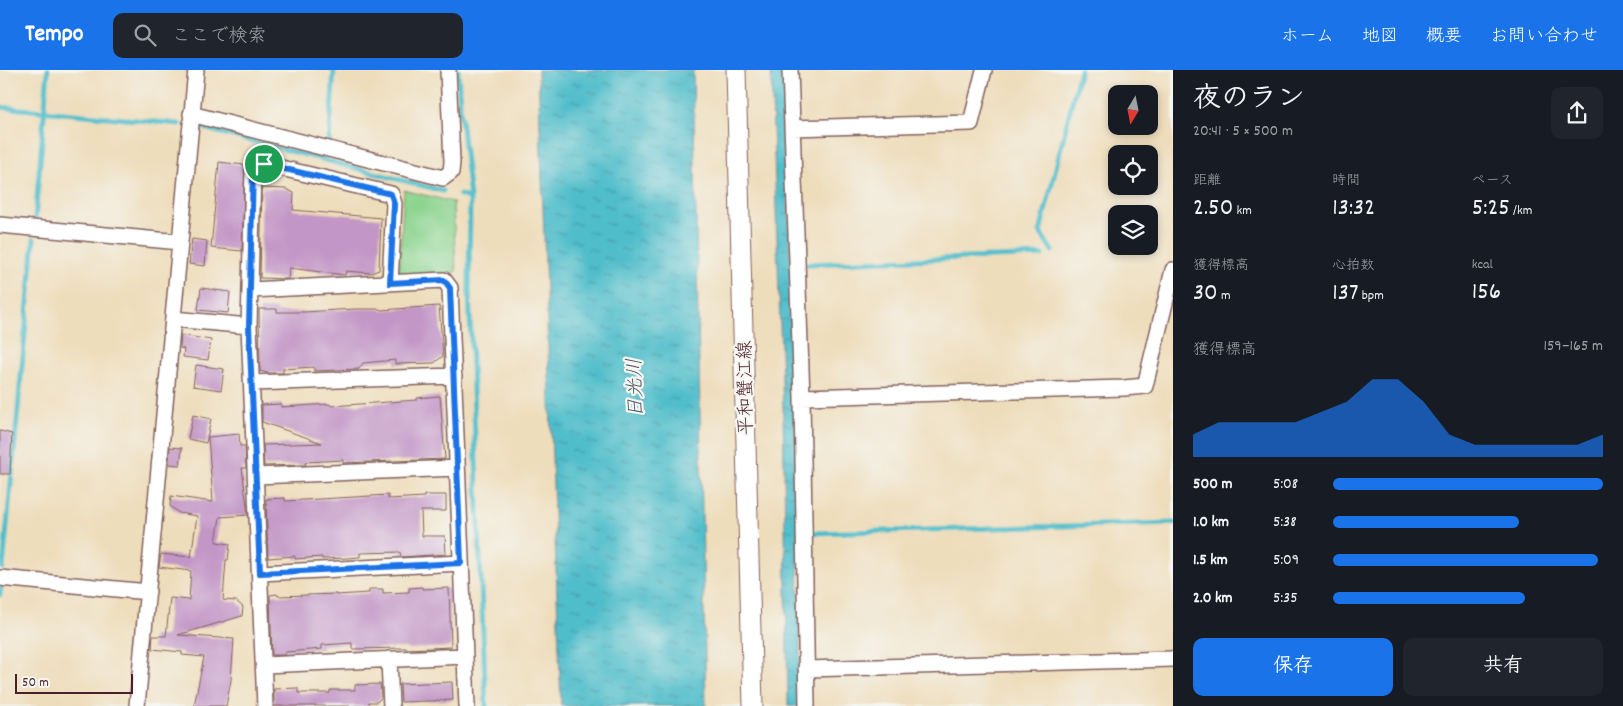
<!DOCTYPE html>
<html lang="ja">
<meta charset="utf-8">
<style>
:root{--surface:#171b24;--page:#20242c;--text:#f1f3f6;--muted:#9ea1a6;--accent:#1a73e8}
body{margin:0;font-family:Dekko,"Klee One",sans-serif;background:var(--page);color:var(--text);height:100vh;display:flex;flex-direction:column;font-size:19px;white-space:nowrap}
*{box-sizing:border-box;margin:0}
p{font-size:16px;color:var(--muted)}
.icon{flex:none;width:28px;height:28px;fill:none;stroke:currentColor;stroke-width:2;stroke-linecap:round;stroke-linejoin:round}
.map{position:relative;flex:1;overflow:hidden}
.sheet{display:flex;flex-direction:column;background:var(--surface);width:450px}
.sheet>*{flex:none}
.needle{width:32px;rotate:190deg}
.tools{position:absolute;left:1108px;top:15px;display:grid;gap:10px}
.tools a{display:grid;place-items:center;width:50px;height:50px;border-radius:10px;background:var(--surface);box-shadow:0 2px 8px #0003;font-size:25px}
.scale{position:absolute;left:15px;bottom:12px;width:118px;box-sizing:border-box;padding-left:5px;border:2px solid #4a1f2b;border-top:0;font-size:14px;line-height:18px;white-space:nowrap;color:#4a1f2b;-webkit-text-stroke:4px #f6f6f2;paint-order:stroke}
.pin{position:absolute;display:grid;place-items:center;width:42px;height:42px;color:#fff;margin:-21px;border:2px solid #fff;border-radius:50%;box-shadow:0 1px 5px #0007}
.round{display:grid;place-items:center;flex:none;width:52px;height:52px;border-radius:10px;background:var(--page)}
.overview{display:flex;align-items:center;justify-content:space-between;height:85px;padding:0 20px}
h1{font-size:28px;font-weight:600;line-height:38px}
.figures{display:grid;grid-template-columns:repeat(3,1fr);gap:8px;height:85px;padding:5px 20px}
.figures div{display:grid;align-content:center}
.figures b{font-size:25px;font-weight:600}
.figures small{font-size:14px;font-weight:400}
.figures p{font-size:14px}
.chart{height:140px;padding:10px 20px}
.chart p{display:flex;justify-content:space-between}
.chart svg{width:100%;height:90px;margin-top:5px;fill:var(--accent);opacity:.7}
.action{display:flex;gap:10px;margin-top:auto;padding:10px 20px}
.action a{flex:1;height:58px;border-radius:10px;background:var(--accent);color:#fff;font-size:20px;font-weight:600;line-height:58px;text-align:center}
.action a+a{background:var(--page);color:var(--text)}
ul{padding:0 20px;list-style:none;font-size:16px}
li{display:grid;grid-template-columns:80px 60px 1fr;align-items:center;height:38px}
li i{height:12px;border-radius:6px;background:var(--accent)}
header{display:flex;align-items:center;gap:30px;box-sizing:border-box;height:70px;padding:0 25px;background:var(--accent);color:#fff}
header strong{font-size:24px}
nav{display:flex;gap:28px;margin-inline-start:auto;font-size:18px}
.search{width:350px;height:45px;background:var(--page);display:flex;align-items:center;gap:12px;box-sizing:border-box;padding:0 18px;border-radius:10px;color:var(--muted);font-size:19px}
main{display:flex;flex:1;min-height:0}
.map>svg:first-child{display:block}
</style>
<header>
<strong>Tempo</strong>
<div class="search"><svg class="icon" aria-label="search" viewBox="0 0 24 24"><circle cx="10" cy="10" r="6"/><path d="M15 15l6 6"/></svg>ここで検索</div>
<nav><a>ホーム</a><a>地図</a><a>概要</a><a>お問い合わせ</a></nav>
</header>
<main>
<div class="map">
<svg width="1173" height="636" viewBox="0 0 1173 636">
<defs>
<pattern id="water-ripples" width="26" height="14" patternUnits="userSpaceOnUse" patternTransform="scale(1.25)"><rect width="26" height="14" fill="#50bdca"/><path d="M2 4q2-2 4 0t4 0M15 11q2-2 4 0t4 0" fill="none" stroke="#4499a4"/></pattern>
</defs>
<rect width="100%" height="100%" fill="#f6f6f2"/>
<filter id="ink" filterUnits="userSpaceOnUse"><feTurbulence type="fractalNoise" baseFrequency=".02" numOctaves="2"/><feDisplacementMap in="SourceGraphic" scale="10" xChannelSelector="R" yChannelSelector="G"/><feConvolveMatrix kernelMatrix="1 2 1 2 8 2 1 2 1" color-interpolation-filters="sRGB"/></filter>
<filter id="wash" filterUnits="userSpaceOnUse"><feTurbulence type="fractalNoise" baseFrequency=".0096" numOctaves="4" result="noise"/><feDisplacementMap in="SourceGraphic" scale="20" xChannelSelector="R" yChannelSelector="G"/><feGaussianBlur stdDeviation="1.12" result="paint"/><feColorMatrix in="noise" values="0 0 0 0 0 0 0 0 0 0 0 0 0 0 0 0 0 1.4 0 .05"/><feComposite in="paint" operator="in"/></filter>
<g filter="url(#wash)">
<rect width="100%" height="100%" fill="#edb"/>
<path fill="#8cd48f" stroke="#6b7a5d" d="M404 120 453 132 456 202 405 205 399 200Z"/>
<path fill="url(#water-ripples)" stroke="#4d6e7a" d="M538 0H693L706 636H561Z
M771 0H784L795 309 801 636H788L783 338Z"/>
<g fill="none" stroke-linecap="round" stroke-linejoin="round">
<path stroke="#50bdca" stroke-width="5" d="M458 0 460 38 470 128 469 220 486 636
M0 37 179 54
M203 58 443 121
M329 72 334 0
M460 125 470 128
M35 150 48 0
M1052 181 1040 162 1080 0
M807 194 1042 185
M813 463 1173 453
M3 498 34 169
M0 525 1 518"/>
</g>
<g id="blocks">
<path fill="#c296c6" d="M219 92 245 95 242 181 211 178Z
M262 118 286 119 294 123 293 140 381 148 379 200 371 203 346 201 345 205 289 198 288 209 260 208Z
M192 169 207 171 205 196 189 194Z
M201 218 230 222 228 243 198 240Z
M439 236 443 286 434 293 395 294V290L363 293 359 299 314 301V297L283 299V303H267L260 301 259 239H277V242H303L355 239H380L381 240Z
M181 265 211 270 208 290 183 287 184 279 180 278Z
M196 295 224 299 221 320 193 316Z
M440 326 445 389 343 393V390L306 392 305 395 264 396 263 375 322 373 262 352V335L281 334V337L330 334 331 336 417 330V328Z
M193 345 211 349 206 373 188 369Z
M0 361 12 364 10 404H0Z
M239 364 240 376H245L246 398H242L248 445 220 447 216 472 230 474 228 490H226L223 530 236 531 243 537 242 546 178 565 234 569 231 610 226 636H194L204 587 182 585V582L152 579 153 566H166L170 528 189 530 191 501 159 497 161 484 191 487 197 446 179 443 170 436 171 426 213 432 208 367Z
M170 377 182 378 180 395 169 394Z
M388 425V429L424 427V425H446V441H421L422 466H445L446 484 401 487 400 482 360 483V487L348 488 322 489V487L295 489V486L268 488 266 429 285 428V431Z
M422 517V519L449 518 451 577 406 579V578L352 579V573L322 575V579L285 582V585H272L270 525 277 524 278 526 336 524V525L369 523V519H383V523L409 522V518Z
M452 612 453 630 401 632 400 614Z
M355 615 380 614 381 628 377 632H369V636H274V619L298 618V623H330V620H355Z"/>
</g>
</g>
<g filter="url(#ink)">
<use href="#blocks" fill-opacity="0" stroke="#83625d" stroke-width="1"/>
<g fill="none" stroke-linecap="round" stroke-linejoin="round">
<g stroke="#83625d" stroke-width="18">
<path id="minor" d="M790 0 802 327 807 636
M191 44 443 108 451 102 452 92 448 0
M792 58 971 53 984 0
M0 155 180 172
M251 220 444 210 450 218 467 636
M173 249 249 256
M252 313 454 306
M802 327 1124 318 1145 316 1173 200
M256 406 457 398
M260 503 461 493
M0 508 148 522
M389 589 391 636
M264 595 465 586
M806 599 1173 589
M137 636 196 0
M265 636 249 256 253 100 264 94 391 124 394 134 390 213"/>
</g>
<g stroke="#83625d" stroke-width="21">
<path id="major" d="M736 0 753 636"/>
</g>
<use href="#minor" stroke="#fff" stroke-width="15"/>
<use href="#major" stroke="#fff" stroke-width="19"/>
</g>
</g>
<g fill="none" stroke-linecap="round" stroke-linejoin="round" filter="url(#ink)">
<g stroke="#fff" stroke-width="10">
<path id="route" d="M264 94 391 124 394 134 390 213 444 210 450 218 461 493 260 503 249 256 253 100Z"/>
</g>
<use href="#route" stroke="#1a73e8" stroke-width="6"/>
</g>
<g text-anchor="middle" stroke-width="4.5" stroke-linejoin="round" paint-order="stroke">
<g font-size="19" fill="#4a1f2b" stroke="#f6f6f2">
<text transform="translate(744 318) rotate(-91)" y="7">平和蟹江線</text>
</g>
<g font-size="20" font-style="italic" fill="#4c5663" stroke="#f6f6f2">
<text transform="translate(634 318) rotate(-92)" y="7">日光川</text>
</g>
</g>
</svg>
<div class="tools">
<a><svg class="needle" viewBox="-14 -14 28 28"><path d="M0-13l5 13h-10z" fill="#e53935"/><path d="M0 13l5-13h-10z" fill="#9ea1a6"/></svg></a>
<a><svg class="icon" aria-label="locate" viewBox="0 0 24 24"><circle cx="12" cy="12" r="6"/><path d="M12 2v4M12 18v4M2 12h4M18 12h4"/></svg></a>
<a><svg class="icon" aria-label="layers" viewBox="0 0 24 24"><path d="M12 4l9 5-9 5-9-5zM3 14l9 5 9-5"/></svg></a>
</div>
<div class="scale">50 m</div>
<div class="pin" style="left:264px;top:94px;background:#1e9e55"><svg class="icon" aria-label="arrive" viewBox="0 0 24 24"><path d="M6 21V4h12l-3 4 3 4H6"/></svg></div>
</div>
<section class="sheet">
<div class="overview"><div><h1>夜のラン</h1><p>20:41 · 5 × 500 m</p></div><a class="round"><svg class="icon" aria-label="share" viewBox="0 0 24 24"><path d="M12 15V3M7 8l5-5 5 5M5 13v7h14v-7"/></svg></a></div>
<div class="figures">
<div><p>距離</p><b>2.50<small> km</small></b></div>
<div><p>時間</p><b>13:32</b></div>
<div><p>ペース</p><b>5:25<small> /km</small></b></div>
</div>
<div class="figures">
<div><p>獲得標高</p><b>30<small> m</small></b></div>
<div><p>心拍数</p><b>137<small> bpm</small></b></div>
<div><p>kcal</p><b>156</b></div>
</div>
<div class="chart"><p><span>獲得標高</span>159–165 m</p>
<svg viewBox="0 0 160 44" preserveAspectRatio="none"><path d="M0 44V33L10 27L20 27L30 27L40 27L50 22L60 17L70 6L80 6L90 17L100 33L110 38L120 38L130 38L140 38L150 38L160 33V44z"/></svg>
</div>
<ul>
<li><b>500 m</b>5:08<i style="width:100%"></i></li>
<li><b>1.0 km</b>5:38<i style="width:69%"></i></li>
<li><b>1.5 km</b>5:09<i style="width:98%"></i></li>
<li><b>2.0 km</b>5:35<i style="width:71%"></i></li>
</ul>
<div class="action"><a>保存</a><a>共有</a></div>
</section>
</main>
